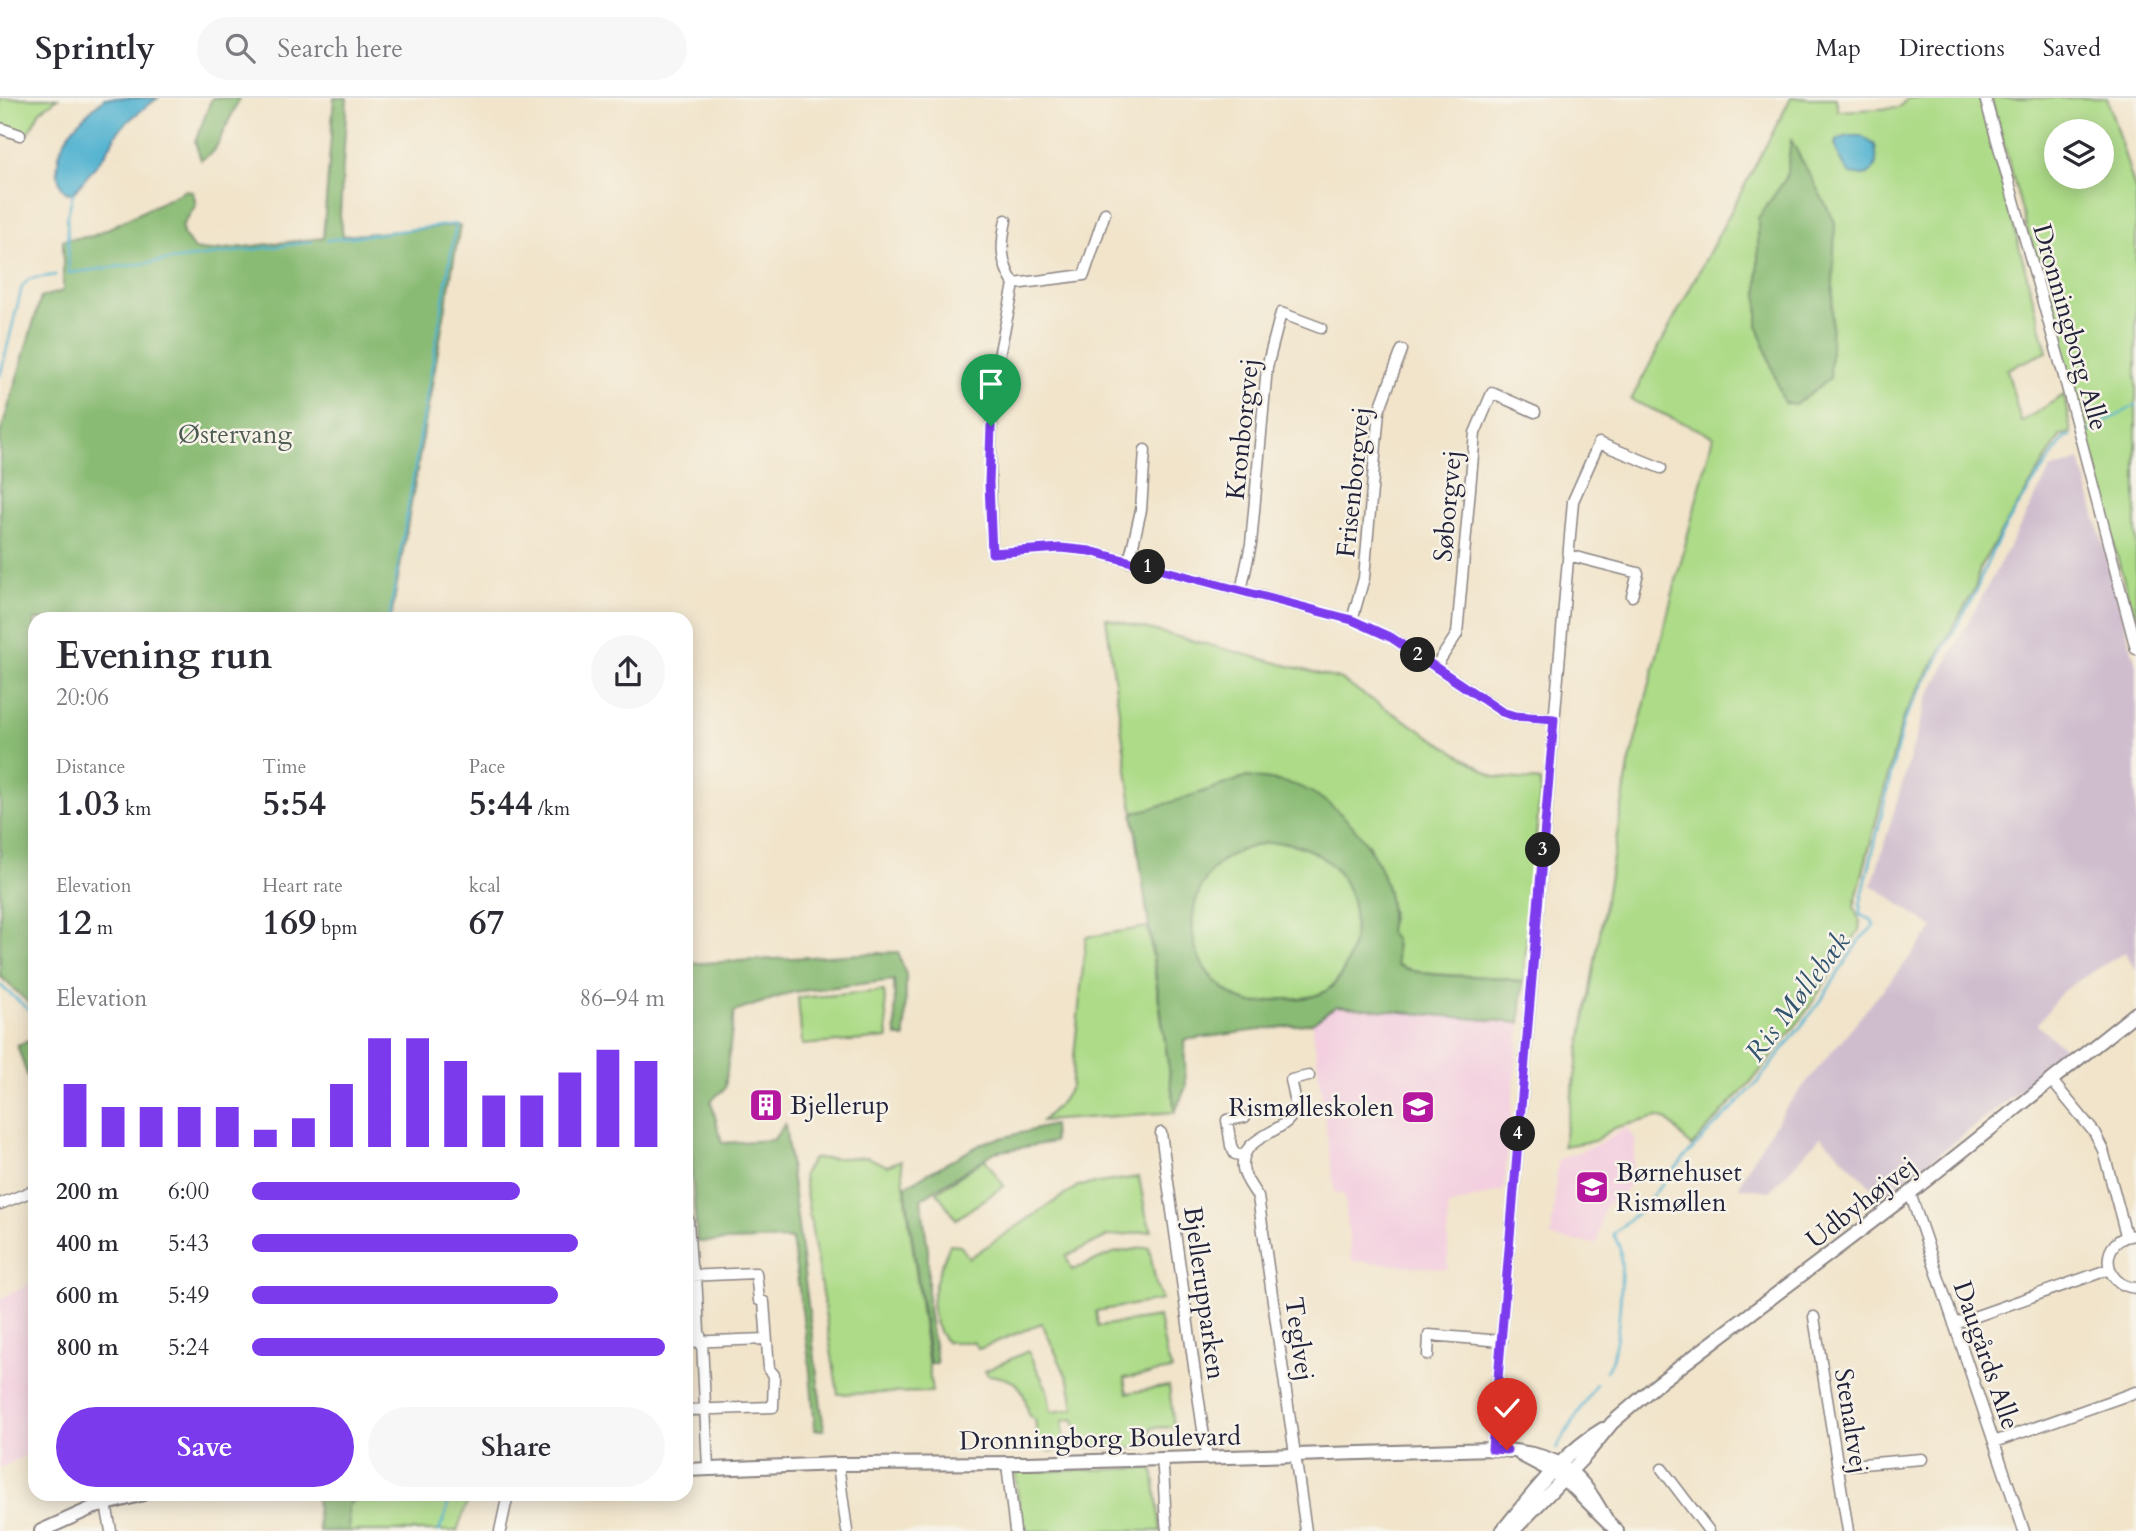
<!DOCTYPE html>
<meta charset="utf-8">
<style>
:root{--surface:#fff;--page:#f7f7f7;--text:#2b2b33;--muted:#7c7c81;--line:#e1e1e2;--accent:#7c3aed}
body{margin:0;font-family:Cardo,serif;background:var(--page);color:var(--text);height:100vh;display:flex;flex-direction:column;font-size:26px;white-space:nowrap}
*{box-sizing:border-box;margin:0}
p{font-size:23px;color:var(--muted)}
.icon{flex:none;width:38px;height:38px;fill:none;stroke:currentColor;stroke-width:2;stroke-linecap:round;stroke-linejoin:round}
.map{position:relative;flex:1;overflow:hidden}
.drawer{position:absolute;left:28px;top:514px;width:665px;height:889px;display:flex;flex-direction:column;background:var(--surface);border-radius:21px;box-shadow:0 4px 18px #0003}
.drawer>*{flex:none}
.buttons{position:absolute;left:2044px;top:21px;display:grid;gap:14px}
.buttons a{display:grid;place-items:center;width:70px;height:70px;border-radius:50%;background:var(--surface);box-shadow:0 4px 18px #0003;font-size:35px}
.pin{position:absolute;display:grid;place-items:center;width:60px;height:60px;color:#fff;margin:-72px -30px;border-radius:50% 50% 50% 0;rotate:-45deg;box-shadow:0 0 7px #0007}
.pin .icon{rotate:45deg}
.km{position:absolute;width:35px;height:35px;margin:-18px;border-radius:50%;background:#222;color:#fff;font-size:19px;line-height:35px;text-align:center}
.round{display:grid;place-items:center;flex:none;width:74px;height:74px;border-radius:37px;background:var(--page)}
.summary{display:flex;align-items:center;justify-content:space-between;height:119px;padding:0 28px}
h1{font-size:38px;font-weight:700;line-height:52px}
.metrics{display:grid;grid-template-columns:repeat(3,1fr);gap:10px;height:119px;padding:7px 28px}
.metrics div{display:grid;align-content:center}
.metrics b{font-size:35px;font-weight:700}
.metrics small{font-size:19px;font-weight:400}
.metrics p{font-size:19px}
.chart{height:196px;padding:14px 28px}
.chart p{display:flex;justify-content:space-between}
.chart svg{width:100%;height:126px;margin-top:7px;stroke:var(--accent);stroke-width:6}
.button{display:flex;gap:14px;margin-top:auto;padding:14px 28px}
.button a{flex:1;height:80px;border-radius:42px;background:var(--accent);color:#fff;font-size:28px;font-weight:700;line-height:80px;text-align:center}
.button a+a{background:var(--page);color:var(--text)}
ul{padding:0 28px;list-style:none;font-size:23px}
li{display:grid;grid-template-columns:112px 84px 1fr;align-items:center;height:52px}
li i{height:18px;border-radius:9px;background:var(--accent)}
header{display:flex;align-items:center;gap:42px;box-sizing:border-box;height:98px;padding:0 35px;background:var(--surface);border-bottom:2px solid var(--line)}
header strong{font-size:33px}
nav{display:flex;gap:38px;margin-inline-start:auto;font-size:24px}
.search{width:490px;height:63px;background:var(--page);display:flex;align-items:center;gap:18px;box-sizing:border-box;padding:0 24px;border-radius:38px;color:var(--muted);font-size:26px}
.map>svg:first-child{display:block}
</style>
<header>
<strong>Sprintly</strong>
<div class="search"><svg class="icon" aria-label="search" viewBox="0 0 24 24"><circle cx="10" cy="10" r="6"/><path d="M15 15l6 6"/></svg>Search here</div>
<nav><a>Map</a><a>Directions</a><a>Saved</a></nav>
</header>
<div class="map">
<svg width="2136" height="1433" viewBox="0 0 2136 1433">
<rect width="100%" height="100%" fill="#f7f3e8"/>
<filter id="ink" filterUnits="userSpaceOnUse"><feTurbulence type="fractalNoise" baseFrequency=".0143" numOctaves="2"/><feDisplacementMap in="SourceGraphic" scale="14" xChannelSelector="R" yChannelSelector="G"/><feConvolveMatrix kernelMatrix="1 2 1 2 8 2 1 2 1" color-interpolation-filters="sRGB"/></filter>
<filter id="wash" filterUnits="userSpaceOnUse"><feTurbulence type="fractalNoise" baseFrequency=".00686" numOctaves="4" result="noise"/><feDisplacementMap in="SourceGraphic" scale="28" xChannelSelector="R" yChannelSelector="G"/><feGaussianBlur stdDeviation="1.57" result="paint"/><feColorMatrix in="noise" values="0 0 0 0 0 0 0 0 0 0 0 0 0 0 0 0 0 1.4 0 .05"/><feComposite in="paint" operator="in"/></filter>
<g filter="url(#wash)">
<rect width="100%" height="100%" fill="#f1e4ca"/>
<path fill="#f3cfdf" d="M1336 908 1520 925 1504 1092 1448 1108V1171L1352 1163 1344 1096H1335L1312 925Z
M1626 1030 1636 1043 1630 1085 1622 1097 1604 1109 1597 1146 1551 1140 1558 1062 1594 1048Z
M35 1183V1353L0 1370V1201Z"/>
<path fill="#cfbdce" d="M2080 362 2136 567V872L2125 854 2063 892 2037 927 2069 954 1883 1100 1821 1038 1770 1093 1739 1089 1750 1065 1787 1008 1934 830 1872 787 1928 599 2050 372Z"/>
<path fill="#addb88" stroke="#687e62" stroke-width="2" fill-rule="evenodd" d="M0 0H58L40 13 28 36 0 27Z
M1791 0H1836L1838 13 1898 10 1908 0H1980L2047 254 2007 271 2021 324 2064 297 2071 335 2061 337 1981 467 1975 490 1903 619 1854 809 1860 824 1859 832 1804 917 1757 977 1691 1049 1668 1022 1657 1019 1614 1030 1594 1043 1563 1048 1629 667 1713 338 1631 302Z
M1991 0H2107L2136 94V527ZM2056 33H2102V79H2056Z
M1106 520 1339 581 1495 679 1541 683 1523 885C1482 872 1437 884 1397 867L1395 843 1388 834 1392 815 1382 778 1368 746 1247 679C1209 691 1172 706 1133 715Z
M1266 745C1274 745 1284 744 1292 746 1350 760 1368 818 1345 869 1333 897 1313 901 1285 901 1275 901 1264 906 1254 905 1241 904 1230 896 1221 888 1183 859 1184 798 1218 766 1231 754 1249 749 1266 745Z
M1148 829 1175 1014 1042 1023 1062 1003 1071 989 1086 839Z
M884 893 888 940 802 947 798 900Z
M867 1059 887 1068 901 1062 932 1294 838 1296 803 1076 813 1061Z
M985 1061 1004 1088 956 1121 937 1094Z
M1139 1079 1146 1117 1152 1133 1106 1139 1066 1158 1072 1172 1113 1155 1149 1149 1156 1186 1162 1202 1096 1213 1098 1228 1159 1219 1166 1256 1172 1272 1124 1280 1127 1295 1169 1288 1174 1329 1151 1330V1347L1138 1349 1081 1350 1074 1321 1062 1323 1066 1352 1049 1353 1039 1347 1035 1322 1029 1318C1023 1288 1020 1281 988 1277L985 1273 1028 1253 1047 1291 1051 1314 1074 1311 1070 1286 1042 1225 979 1251 973 1244H946C920 1211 937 1179 950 1146L960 1147 969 1160 1078 1088Z
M1153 1370 1161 1433H1022L1015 1374Z
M316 1397H470L457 1433H319Z"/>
<path fill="#8abb74" stroke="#566e58" stroke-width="2" fill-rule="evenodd" d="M212 0H240L214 53 201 62 195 44Z
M334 0H347L340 117 343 138 460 127 391 521 35 522V911L0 878V337L41 199 63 193V142L93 138 186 92 193 94 196 107 182 128 183 136 194 151 208 153 323 140Z
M1791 42 1835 124 1830 280 1795 307 1784 305 1758 229V120L1786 80Z
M1247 679C1269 682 1292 683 1311 694 1358 721 1398 778 1389 834L1395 843 1397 867C1437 885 1482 872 1523 885L1520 925 1336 908 1312 925 1184 942 1186 989 1175 1014 1133 715C1172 706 1209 691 1247 679ZM1266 745C1274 745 1284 744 1292 746 1350 760 1368 819 1345 869 1333 897 1313 901 1285 901 1275 901 1263 906 1253 905 1241 904 1230 896 1221 888 1183 859 1184 798 1218 766 1231 754 1249 749 1266 745Z
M898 854 906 877 905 940 896 938 894 882 793 894 734 914 725 990 711 1003 722 1045 773 1042 785 1026 824 1332H815L809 1262 792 1141 697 1144 686 1000V866Z
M35 941V1000L17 947Z
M1053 1027 1054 1044 995 1054 921 1101 928 1152V1212L937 1265 930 1266 905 1088 985 1044Z
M316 1397H362L357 1398 348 1408 349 1433H319Z"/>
<path fill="#51b2d0" stroke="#3a6a86" stroke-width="2" d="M105 0H158C146 9 133 18 123 28 114 36 112 47 105 56 95 69 85 81 74 94L67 95C60 90 59 84 58 76 54 42 81 20 105 0Z
M1848 38H1861L1875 47C1879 69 1875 81 1850 76 1843 67 1837 57 1835 45L1839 41Z"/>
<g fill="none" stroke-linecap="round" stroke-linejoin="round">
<path stroke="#51b2d0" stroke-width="2.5" d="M73 95 67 120 69 175 312 144
M327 142 456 126 389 522
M0 278 22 189 29 181 56 177
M2085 335 2136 307
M0 887 35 917
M1606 1273C1620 1256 1623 1174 1620 1152 1619 1146 1616 1141 1613 1136L1639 1113 1686 1058 1756 986 1820 904 1860 841 1874 828 1872 822 1860 817V807L1904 622 1977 492C1992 440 2035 384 2065 339L2071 338
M1556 1351 1596 1286
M439 1433 447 1412 448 1396"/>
</g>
</g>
<g filter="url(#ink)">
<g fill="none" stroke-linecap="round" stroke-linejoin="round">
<g stroke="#8a8382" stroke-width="13">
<path id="street" d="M1985 0 2067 289 2136 551
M0 30 20 37
M1006 122C1001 147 1000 164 1014 186 1009 214 1001 243 997 271 988 332 990 394 992 455L1061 450 1090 453 1352 522 1392 540 1502 614 1515 618 1554 621
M1014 186 1084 177 1105 115
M1568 457 1638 475 1632 498
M1129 464 1141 412 1145 352
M1241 493 1251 446 1267 269 1281 215 1321 230
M1352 522 1364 480 1379 313 1402 252
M1436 568 1457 536 1475 335 1492 295 1535 314
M2052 983 2094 1034 2103 1052 2126 1137
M1161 1035 1207 1360
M1244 1058 1235 1056 1231 1048 1227 1022 1245 1019
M1910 1095 2024 1433
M0 1106 35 1092
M686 1118 688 1122 691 1168 696 1178 699 1234 702 1244 708 1371
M2136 1137C2098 1139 2101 1188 2136 1190
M686 1178 756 1175 759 1202 764 1204 769 1271 774 1277 773 1309 686 1312
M1814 1219 1848 1433
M1954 1226 2110 1171
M686 1244 766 1241
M1428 1257 1429 1237 1502 1243
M1994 1344 2136 1294
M1492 1351 1573 403 1599 345 1661 370
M1162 1362C1165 1386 1164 1409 1167 1433
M838 1366 847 1433
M1007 1366 1015 1433
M1838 1368 1922 1361
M1662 1371 1709 1433
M106 1406 111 1433
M500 1433 508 1396
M1306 1433 1258 1099C1253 1091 1244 1080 1243 1070 1239 1035 1292 1036 1295 1009 1296 1001 1293 990 1291 982L1309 978"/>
</g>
<g stroke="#8a8382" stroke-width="16">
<path id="secondary" d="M1521 1357 1553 1374 1574 1390 1617 1433
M686 1372 838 1366 1027 1365 1492 1351C1552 1355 1576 1365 1605 1420
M41 1433 92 1410 143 1396
M1502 1433C1532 1397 1562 1355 1603 1331
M1513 1433 1586 1357 1612 1325 1656 1287 1910 1095 2136 915"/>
</g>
<use href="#street" stroke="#fff" stroke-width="10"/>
<use href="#secondary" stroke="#fff" stroke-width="12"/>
</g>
</g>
<g fill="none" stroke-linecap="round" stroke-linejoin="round" filter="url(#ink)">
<g stroke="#fff" stroke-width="14">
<path id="route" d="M991 328 989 385 992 455 1061 450 1090 453 1352 522 1392 540 1502 614 1515 618 1554 621 1492 1351 1507 1352"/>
</g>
<use href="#route" stroke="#7c3aed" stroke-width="9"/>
</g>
<defs>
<g id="building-square" transform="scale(1.75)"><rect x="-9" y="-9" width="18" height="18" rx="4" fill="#b5179e" stroke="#f7f3e8"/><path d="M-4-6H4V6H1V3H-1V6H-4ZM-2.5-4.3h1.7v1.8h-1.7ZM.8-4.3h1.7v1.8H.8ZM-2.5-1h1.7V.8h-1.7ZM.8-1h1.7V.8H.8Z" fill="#fff"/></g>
<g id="school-square" transform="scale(1.75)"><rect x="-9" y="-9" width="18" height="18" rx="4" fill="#b5179e" stroke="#f7f3e8"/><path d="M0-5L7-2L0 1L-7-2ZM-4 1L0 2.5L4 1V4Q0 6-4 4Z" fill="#fff"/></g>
</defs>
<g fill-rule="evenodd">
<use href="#building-square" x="766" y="1007"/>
<use href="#school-square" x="1418" y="1009"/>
<use href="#school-square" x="1592" y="1089"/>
</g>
<g text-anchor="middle" stroke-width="5" stroke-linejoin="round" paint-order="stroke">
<g font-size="26" fill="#22223b" stroke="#f7f3e8">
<text transform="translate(2071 229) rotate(74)" y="9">Dronningborg Alle</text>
<text transform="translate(1242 331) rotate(-84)" y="9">Kronborgvej</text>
<text transform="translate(1353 384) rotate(-84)" y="9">Frisenborgvej</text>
<text transform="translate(1447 408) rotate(-85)" y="9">Søborgvej</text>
<text transform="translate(1861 1104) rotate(-38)" y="9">Udbyhøjvej</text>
<text transform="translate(1205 1195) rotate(82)" y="9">Bjellerupparken</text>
<text transform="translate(1300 1241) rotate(82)" y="9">Teglvej</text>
<text transform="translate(1987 1257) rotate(71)" y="9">Daugårds Alle</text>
<text transform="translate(1852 1323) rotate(81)" y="9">Stenaltvej</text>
<text transform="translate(1100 1340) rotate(-1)" y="9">Dronningborg Boulevard</text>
</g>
<g font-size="26" fill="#4c5a52" stroke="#f7f3e8">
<text x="235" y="345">Østervang</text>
</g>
<g font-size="26" fill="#22223b" stroke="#f7f3e8" text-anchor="start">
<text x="790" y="1016">Bjellerup</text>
<text x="1394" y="1018" text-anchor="end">Rismølleskolen</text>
<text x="1616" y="1083">Børnehuset<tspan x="1616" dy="30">Rismøllen</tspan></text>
</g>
<g font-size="28" font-style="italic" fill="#32546f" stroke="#f7f3e8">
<text transform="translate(1797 898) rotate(-53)" y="10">Ris Møllebæk</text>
</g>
</g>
</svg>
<div class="buttons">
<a><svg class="icon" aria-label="layers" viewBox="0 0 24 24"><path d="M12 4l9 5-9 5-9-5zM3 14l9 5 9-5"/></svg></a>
</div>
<div class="pin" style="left:991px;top:328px;background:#1e9e55"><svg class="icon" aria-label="arrive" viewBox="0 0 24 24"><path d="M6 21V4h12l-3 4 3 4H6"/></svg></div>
<div class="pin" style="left:1507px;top:1352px;background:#d93025"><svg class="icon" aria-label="check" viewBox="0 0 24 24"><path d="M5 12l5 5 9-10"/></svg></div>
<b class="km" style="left:1148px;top:469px">1</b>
<b class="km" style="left:1418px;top:557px">2</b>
<b class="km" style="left:1543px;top:752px">3</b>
<b class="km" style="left:1518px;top:1036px">4</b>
<section class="drawer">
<div class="summary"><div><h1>Evening run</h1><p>20:06</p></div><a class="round"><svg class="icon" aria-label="share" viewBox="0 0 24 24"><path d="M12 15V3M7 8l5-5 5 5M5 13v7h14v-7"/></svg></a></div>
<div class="metrics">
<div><p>Distance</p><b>1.03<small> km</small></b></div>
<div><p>Time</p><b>5:54</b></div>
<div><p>Pace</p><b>5:44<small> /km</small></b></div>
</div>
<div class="metrics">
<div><p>Elevation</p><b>12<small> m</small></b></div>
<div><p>Heart rate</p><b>169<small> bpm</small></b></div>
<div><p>kcal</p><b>67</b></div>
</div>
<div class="chart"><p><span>Elevation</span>86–94 m</p>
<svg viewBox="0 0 160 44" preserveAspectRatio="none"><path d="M5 44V22M15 44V30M25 44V30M35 44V30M45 44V30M55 44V38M65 44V34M75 44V22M85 44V6M95 44V6M105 44V14M115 44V26M125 44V26M135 44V18M145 44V10M155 44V14"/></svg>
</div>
<ul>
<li><b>200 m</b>6:00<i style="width:65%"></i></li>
<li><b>400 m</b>5:43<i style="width:79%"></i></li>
<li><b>600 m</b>5:49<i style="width:74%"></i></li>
<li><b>800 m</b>5:24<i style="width:100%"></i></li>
</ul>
<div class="button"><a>Save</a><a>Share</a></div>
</section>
</div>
